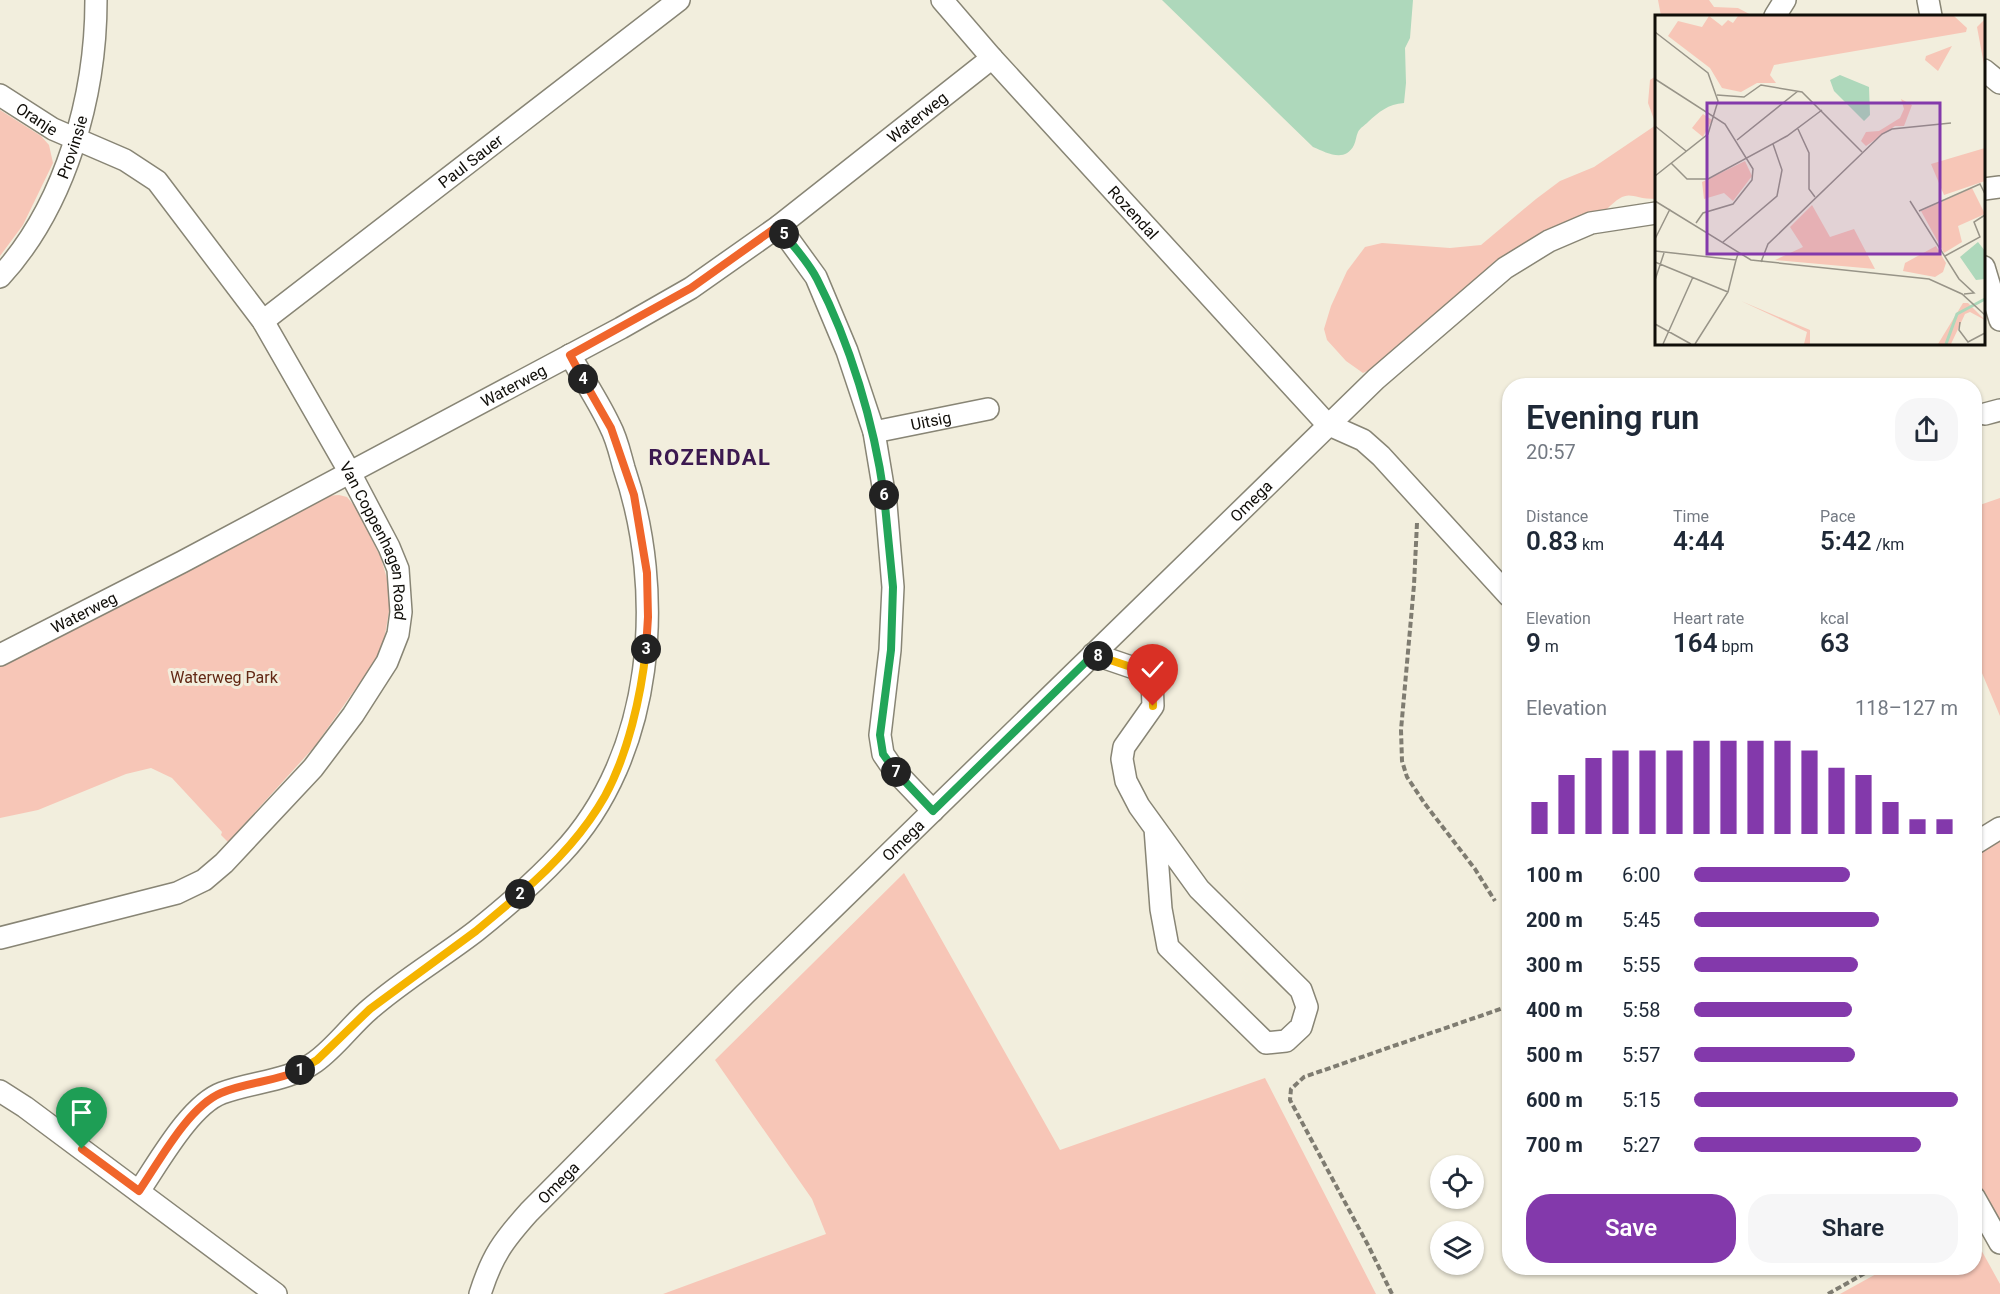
<!DOCTYPE html>
<meta charset="utf-8">
<style>
:root{--surface:#fff;--page:#f6f6f7;--text:#1f2937;--muted:#747a83;--accent:#8339ab}
body{margin:0;font-family:Roboto,sans-serif;background:var(--page);color:var(--text);height:100vh;display:flex;flex-direction:column;font-size:22px;white-space:nowrap}
*{box-sizing:border-box;margin:0}
p{font-size:20px;color:var(--muted)}
.icon{flex:none;width:33px;height:33px;fill:none;stroke:currentColor;stroke-width:2;stroke-linecap:round;stroke-linejoin:round}
.map{position:relative;flex:1;overflow:hidden}
.sheet{position:absolute;left:1502px;top:378px;width:480px;height:897px;display:flex;flex-direction:column;background:var(--surface);border-radius:24px;box-shadow:0 2px 4px #0004}
.sheet>*{flex:none}
.tools{position:absolute;left:1430px;top:1155px;display:grid;gap:12px}
.tools a{display:grid;place-items:center;width:54px;height:54px;border-radius:50%;background:var(--surface);box-shadow:0 2px 4px #0004;font-size:30px}
.pin{position:absolute;display:grid;place-items:center;width:51px;height:51px;color:#fff;margin:-62px -26px;border-radius:50% 50% 50% 0;rotate:-45deg;box-shadow:0 0 6px #0007}
.pin .icon{rotate:45deg}
.km{position:absolute;width:30px;height:30px;margin:-15px;border-radius:50%;background:#222;color:#fff;font-size:16px;line-height:30px;text-align:center}
.round{display:grid;place-items:center;flex:none;width:63px;height:63px;border-radius:24px;background:var(--page)}
.headline{display:flex;align-items:center;justify-content:space-between;height:102px;padding:0 24px}
h1{font-size:33px;font-weight:600;line-height:45px}
.figures{display:grid;grid-template-columns:repeat(3,1fr);gap:9px;height:102px;padding:6px 24px}
.figures div{display:grid;align-content:center}
.figures b{font-size:26px;font-weight:600}
.figures small{font-size:16px;font-weight:400}
.figures p{font-size:16px}
.chart{height:168px;padding:12px 24px}
.chart p{display:flex;justify-content:space-between}
.chart svg{width:100%;height:108px;margin-top:6px;stroke:var(--accent);stroke-width:6}
.cta{display:flex;gap:12px;margin-top:auto;padding:12px 24px}
.cta a{flex:1;height:69px;border-radius:24px;background:var(--accent);color:#fff;font-size:24px;font-weight:600;line-height:69px;text-align:center}
.cta a+a{background:var(--page);color:var(--text)}
ul{padding:0 24px;list-style:none;font-size:20px}
li{display:grid;grid-template-columns:96px 72px 1fr;align-items:center;height:45px}
li i{height:15px;border-radius:8px;background:var(--accent)}
.map>svg:first-child{display:block}
</style>
<div class="map">
<svg width="2000" height="1294" viewBox="0 0 2000 1294">
<rect width="100%" height="100%" fill="#f2eedd"/>
<path fill="#f7c6b7" d="M1658 0H1709L1714 7 1738 8 1753 16H1661Z
M1656 76V125L1648 103 1650 80Z
M0 110 41 136 49 145 53 163 23 225 0 256Z
M1656 125V199C1628 199 1630 186 1606 210L1380 365 1363 373 1346 361 1327 340 1324 329 1331 306 1347 271 1365 247 1382 243 1450 248 1481 245 1536 199 1560 181 1594 167Z
M339 495 347 497 357 509 381 558 389 586 390 606 383 646 373 664 315 746 228 842 221 835 222 832 172 778 151 768 126 774 38 810 0 818V664L325 496Z
M2000 498V716L1974 654V507Z
M2000 834V1231L1974 1184V850Z
M904 873 1060 1150 1265 1078 1376 1294H663L826 1234 812 1199 715 1060Z
M1974 1237 2000 1284V1294H1840L1887 1268H1974Z"/>
<path fill="#aed8bb" d="M1162 0H1413L1410 38 1405 48 1406 83 1404 103C1388 104 1379 112 1368 122 1365 125 1360 128 1358 132 1356 136 1356 141 1354 145 1345 163 1327 153 1313 147Z"/>
<g fill="none" stroke-linecap="round" stroke-linejoin="round">
<g stroke="#888575" stroke-width="24">
<g id="minor">
<path id="s1" d="M942 0 992 58 1327 424 1363 440 1381 456 1509 596"/>
<path d="M1928 0 1931 16"/>
<path d="M1775 16 1785 0"/>
<path d="M1984 70 2000 83"/>
<path id="s2" d="M0 95 53 129 125 160 157 181 263 321 349 471 389 547 398 569 401 612 398 634 387 662 353 715 313 768 224 863 204 880 177 893 0 938"/>
<path d="M1984 189 2000 187"/>
<path d="M779 226 816 277 847 351 874 432 886 504 893 587 890 650 880 735 883 754 894 770 933 811"/>
<path d="M1984 267 2000 320"/>
<path id="s3" d="M0 277C66 205 96 96 96 0"/>
<path id="s4" d="M263 321 679 0"/>
<path d="M1985 414 2000 410"/>
<path id="s5" d="M874 432 988 409"/>
<path d="M1093 654 1140 670 1152 679 1153 706 1124 747 1122 759 1126 781 1139 806 1199 889 1301 990 1307 1007 1301 1027 1286 1041 1266 1043 1168 947 1161 909 1155 828"/>
<path id="s6" d="M0 655 182 562 621 328 691 288 779 226 992 58"/>
<path d="M1974 844 2000 828"/>
<path d="M0 1091 25 1107 276 1294"/>
<path d="M139 1191C159 1162 190 1105 222 1093 254 1081 287 1082 315 1062 336 1047 351 1025 370 1009 403 980 441 958 476 931 506 907 535 882 561 854 655 755 666 592 624 468 620 454 617 439 610 426 599 402 583 379 570 355"/>
<path d="M1974 1197 2000 1243"/>
<path id="s7" d="M480 1294C492 1256 503 1241 529 1212L745 994 1376 379 1505 268 1549 241 1591 223 1656 213"/>
</g>
</g>
<path stroke="#7f7c71" stroke-width="4" stroke-dasharray="6 3" stroke-linecap="butt" d="M1417 523 1414 585 1401 730 1402 761 1407 777 1425 804 1475 869 1495 901
M1392 1294 1369 1247 1290 1100 1291 1089 1304 1077 1509 1006
M1828 1294 1874 1268"/>
<use href="#minor" stroke="#fff" stroke-width="21"/>
</g>
<g fill="none" stroke-linecap="round" stroke-linejoin="round">
<g stroke="#fff" stroke-width="12">
<path id="split-1" d="M82 1149 139 1191C159 1162 188 1107 221 1093 246 1082 275 1082 300 1070"/>
</g>
<g stroke="#fff" stroke-width="12">
<path id="split-2" d="M300 1070 317 1060 370 1009 476 931 520 894"/>
</g>
<g stroke="#fff" stroke-width="12">
<path id="split-3" d="M520 894C553 866 584 833 605 796 628 754 641 696 646 649"/>
</g>
<g stroke="#fff" stroke-width="12">
<path id="split-4" d="M583 379 611 428 634 495 647 573 648 617 646 649"/>
</g>
<g stroke="#fff" stroke-width="12">
<path id="split-5" d="M583 379 570 355 691 288 778 226 784 234"/>
</g>
<g stroke="#fff" stroke-width="12">
<path id="split-6" d="M784 234C795 248 809 263 817 279 850 343 874 423 884 495"/>
</g>
<g stroke="#fff" stroke-width="12">
<path id="split-7" d="M884 495 893 587 891 650 880 735 883 754 896 772"/>
</g>
<g stroke="#fff" stroke-width="12">
<path id="split-8" d="M896 772 933 811 1094 654 1098 656"/>
</g>
<g stroke="#fff" stroke-width="12">
<path id="split-9" d="M1098 656 1140 670 1152 679 1153 706"/>
</g>
<use href="#split-1" stroke="#f0652b" stroke-width="8"/>
<use href="#split-2" stroke="#f5b400" stroke-width="8"/>
<use href="#split-3" stroke="#f5b400" stroke-width="8"/>
<use href="#split-4" stroke="#f0652b" stroke-width="8"/>
<use href="#split-5" stroke="#f0652b" stroke-width="8"/>
<use href="#split-6" stroke="#22a559" stroke-width="8"/>
<use href="#split-7" stroke="#22a559" stroke-width="8"/>
<use href="#split-8" stroke="#22a559" stroke-width="8"/>
<use href="#split-9" stroke="#f5b400" stroke-width="8"/>
</g>
<g text-anchor="middle" stroke-width="6" stroke-linejoin="round" paint-order="stroke">
<g font-size="16" fill="#100e09" stroke="#f2eedd">
<text dy="6" stroke="none"><textPath href="#s6" startOffset="1066">Waterweg</textPath></text>
<text dy="6" stroke="none"><textPath href="#s2" startOffset="44">Oranje</textPath></text>
<text dy="6" stroke="none"><textPath href="#s3" startOffset="150">Provinsie</textPath></text>
<text dy="6" stroke="none"><textPath href="#s4" startOffset="262">Paul Sauer</textPath></text>
<text dy="6" stroke="none"><textPath href="#s1" startOffset="286">Rozendal</textPath></text>
<text dy="6" stroke="none"><textPath href="#s6" startOffset="580">Waterweg</textPath></text>
<text dy="6" stroke="none"><textPath href="#s5" startOffset="58">Uitsig</textPath></text>
<text dy="6" stroke="none"><textPath href="#s7" startOffset="1110">Omega</textPath></text>
<text dy="6" stroke="none"><textPath href="#s2" startOffset="604">Van Coppenhagen Road</textPath></text>
<text dy="6" stroke="none"><textPath href="#s6" startOffset="94">Waterweg</textPath></text>
<text dy="6" stroke="none"><textPath href="#s7" startOffset="624">Omega</textPath></text>
<text dy="6" stroke="none"><textPath href="#s7" startOffset="138">Omega</textPath></text>
</g>
<g font-size="16" fill="#632915" stroke="#f2eedd">
<text x="224" y="683">Waterweg Park</text>
</g>
<g font-size="22" font-weight="bold" letter-spacing="1.5" fill="#3c1950" stroke="#f2eedd">
<text x="710" y="465">ROZENDAL</text>
</g>
</g>
<g transform="translate(1655 15)">
<rect width="330" height="330" fill="#f2eedd"/>
<path d="M54 1 67 11 73 5 78 8 83 1H299L312 13 311 17 119 50 115 60 121 68H102L86 77 67 73 55 53 13 21 23 6 47 12ZM330 4V55L322 12ZM297 31 283 56 270 45 271 41ZM246 84 257 90 249 111H240L211 131 206 126 211 117 224 116 245 103 249 94ZM48 99 57 105 48 122 37 113ZM330 133V166L289 180 276 149ZM90 146 97 161 78 186 69 178 49 184 47 167ZM317 173 330 199 303 211 307 227 289 238 266 196ZM157 190 175 222 199 214 220 254 120 245 148 232 135 212ZM281 231 291 248 288 257 280 262 248 256 250 248ZM86 286 155 315V329H149L152 317ZM308 288H313L330 305 315 297 310 299 296 329H283Z" fill="#f7c6b7"/>
<path d="M185 60 214 72 215 100 209 106 179 76 175 65ZM323 227 330 236V264L321 265 305 242Z" fill="#aed8bb"/>
<path fill="none" stroke="#aed8bb" stroke-width="3" d="M291 329 302 299 330 284"/>
<path fill="none" stroke="#989488" stroke-width="1.5" d="M0 17 53 58 63 86 53 119 0 161M0 64 70 109 98 154 97 165 78 189 48 198 41 208M62 80 89 82 106 70 147 77 207 137M0 111 31 136M143 114 154 138V174L160 182M82 125 143 76M16 148 32 164H53L132 121 167 95M0 186 96 245 274 264 307 279 330 300M255 186 304 264 319 278 309 279M264 196 325 169 330 179M0 224 15 194M68 227 122 181 127 155 118 129M0 236 81 245 83 239M290 241 325 222 319 207 330 200M0 247 73 277M106 247 113 229 227 119 237 114 296 108M0 265 9 238M305 307 304 315 313 327 330 318M0 309 36 329M8 329 38 262M40 329 73 277 81 245"/>
<path fill="#8339ab" fill-opacity="0.15" stroke="#8339ab" stroke-width="3" d="M52 88H285V239H52Z"/>
<rect width="330" height="330" fill="none" stroke="#100e09" stroke-width="3"/>
</g>
</svg>
<div class="tools">
<a><svg class="icon" aria-label="locate" viewBox="0 0 24 24"><circle cx="12" cy="12" r="6"/><path d="M12 2v4M12 18v4M2 12h4M18 12h4"/></svg></a>
<a><svg class="icon" aria-label="layers" viewBox="0 0 24 24"><path d="M12 4l9 5-9 5-9-5zM3 14l9 5 9-5"/></svg></a>
</div>
<div class="pin" style="left:82px;top:1149px;background:#1e9e55"><svg class="icon" aria-label="arrive" viewBox="0 0 24 24"><path d="M6 21V4h12l-3 4 3 4H6"/></svg></div>
<div class="pin" style="left:1153px;top:706px;background:#d93025"><svg class="icon" aria-label="check" viewBox="0 0 24 24"><path d="M5 12l5 5 9-10"/></svg></div>
<b class="km" style="left:300px;top:1070px">1</b>
<b class="km" style="left:520px;top:894px">2</b>
<b class="km" style="left:646px;top:649px">3</b>
<b class="km" style="left:583px;top:379px">4</b>
<b class="km" style="left:784px;top:234px">5</b>
<b class="km" style="left:884px;top:495px">6</b>
<b class="km" style="left:896px;top:772px">7</b>
<b class="km" style="left:1098px;top:656px">8</b>
<section class="sheet">
<div class="headline"><div><h1>Evening run</h1><p>20:57</p></div><a class="round"><svg class="icon" aria-label="share" viewBox="0 0 24 24"><path d="M12 15V3M7 8l5-5 5 5M5 13v7h14v-7"/></svg></a></div>
<div class="figures">
<div><p>Distance</p><b>0.83<small> km</small></b></div>
<div><p>Time</p><b>4:44</b></div>
<div><p>Pace</p><b>5:42<small> /km</small></b></div>
</div>
<div class="figures">
<div><p>Elevation</p><b>9<small> m</small></b></div>
<div><p>Heart rate</p><b>164<small> bpm</small></b></div>
<div><p>kcal</p><b>63</b></div>
</div>
<div class="chart"><p><span>Elevation</span>118–127 m</p>
<svg viewBox="0 0 160 44" preserveAspectRatio="none"><path d="M5 44V31M15 44V20M25 44V13M35 44V10M45 44V10M55 44V10M65 44V6M75 44V6M85 44V6M95 44V6M105 44V10M115 44V17M125 44V20M135 44V31M145 44V38M155 44V38"/></svg>
</div>
<ul>
<li><b>100 m</b>6:00<i style="width:59%"></i></li>
<li><b>200 m</b>5:45<i style="width:70%"></i></li>
<li><b>300 m</b>5:55<i style="width:62%"></i></li>
<li><b>400 m</b>5:58<i style="width:60%"></i></li>
<li><b>500 m</b>5:57<i style="width:61%"></i></li>
<li><b>600 m</b>5:15<i style="width:100%"></i></li>
<li><b>700 m</b>5:27<i style="width:86%"></i></li>
</ul>
<div class="cta"><a>Save</a><a>Share</a></div>
</section>
</div>
